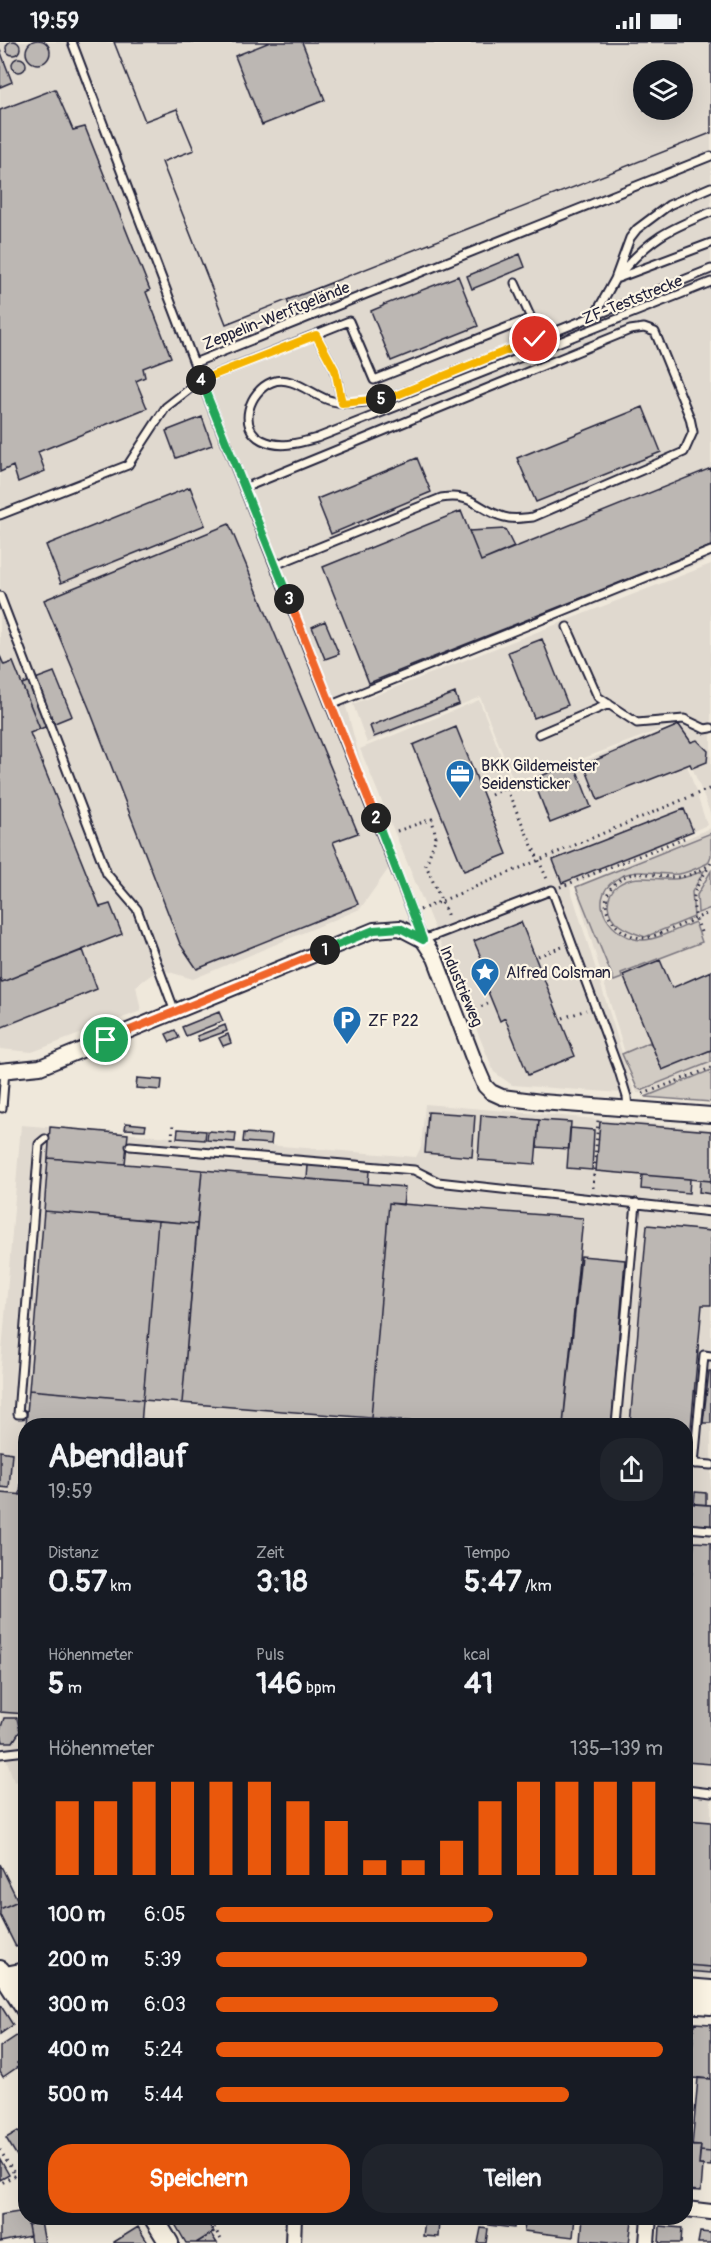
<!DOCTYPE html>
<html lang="de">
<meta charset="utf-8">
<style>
:root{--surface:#171b24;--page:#20242c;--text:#f1f3f6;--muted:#9ea1a6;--accent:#ea580c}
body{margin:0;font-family:Pangolin,sans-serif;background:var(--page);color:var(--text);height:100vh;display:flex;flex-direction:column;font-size:22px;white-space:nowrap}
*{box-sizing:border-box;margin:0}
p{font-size:20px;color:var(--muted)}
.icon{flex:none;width:33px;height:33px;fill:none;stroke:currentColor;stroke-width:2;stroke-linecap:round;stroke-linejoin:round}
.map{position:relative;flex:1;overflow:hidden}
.panel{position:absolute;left:18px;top:1376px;width:675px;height:807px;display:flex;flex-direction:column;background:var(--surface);border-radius:24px;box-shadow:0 6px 24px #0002}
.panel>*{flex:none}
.fabs{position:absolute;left:633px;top:18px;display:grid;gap:12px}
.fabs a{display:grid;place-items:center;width:60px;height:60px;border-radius:50%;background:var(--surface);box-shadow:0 6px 24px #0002;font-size:30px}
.pin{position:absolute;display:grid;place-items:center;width:51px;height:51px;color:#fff;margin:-26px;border:3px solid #fff;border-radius:50%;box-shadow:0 2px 6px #0007}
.km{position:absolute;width:30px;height:30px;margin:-15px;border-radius:50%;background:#222;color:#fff;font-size:16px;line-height:30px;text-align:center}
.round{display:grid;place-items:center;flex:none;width:63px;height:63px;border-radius:24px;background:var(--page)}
.headline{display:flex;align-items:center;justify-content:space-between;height:102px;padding:0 30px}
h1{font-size:33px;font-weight:700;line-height:45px}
.metrics{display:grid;grid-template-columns:repeat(3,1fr);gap:9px;height:102px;padding:6px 30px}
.metrics div{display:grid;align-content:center}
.metrics b{font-size:30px;font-weight:700}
.metrics small{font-size:16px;font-weight:400}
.metrics p{font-size:16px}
.chart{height:168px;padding:12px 30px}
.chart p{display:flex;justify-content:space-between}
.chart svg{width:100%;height:108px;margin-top:6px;stroke:var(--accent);stroke-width:6}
.primary-button{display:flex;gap:12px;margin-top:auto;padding:12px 30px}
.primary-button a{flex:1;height:69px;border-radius:24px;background:var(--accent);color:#fff;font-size:24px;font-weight:700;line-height:69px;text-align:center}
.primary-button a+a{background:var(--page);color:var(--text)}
ul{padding:0 30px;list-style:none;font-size:20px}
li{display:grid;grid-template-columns:96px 72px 1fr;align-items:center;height:45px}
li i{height:15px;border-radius:8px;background:var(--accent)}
.status{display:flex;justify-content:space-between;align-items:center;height:42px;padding:0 30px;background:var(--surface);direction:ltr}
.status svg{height:16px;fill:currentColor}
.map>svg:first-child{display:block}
</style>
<div class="status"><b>19:59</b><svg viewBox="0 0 49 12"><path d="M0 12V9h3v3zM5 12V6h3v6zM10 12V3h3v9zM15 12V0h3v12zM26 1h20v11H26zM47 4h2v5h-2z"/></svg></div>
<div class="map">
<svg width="711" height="2201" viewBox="0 0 711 2201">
<rect width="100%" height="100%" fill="#efe8db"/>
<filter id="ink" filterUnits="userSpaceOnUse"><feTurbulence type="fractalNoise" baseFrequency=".0167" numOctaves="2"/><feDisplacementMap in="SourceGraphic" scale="12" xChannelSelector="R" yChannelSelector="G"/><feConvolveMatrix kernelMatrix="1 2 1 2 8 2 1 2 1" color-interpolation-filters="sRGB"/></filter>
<g filter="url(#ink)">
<path fill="#e0d9cf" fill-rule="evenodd" d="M0 0H711V517L345 661 389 826 360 867 193 937 159 927 136 944 141 969 32 1010 0 1007ZM644 28H682V68H644Z
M711 522V773L675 682 515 742 480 655 367 701 353 662Z
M479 658 514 746 674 684 707 783 570 845 635 1052 512 1043 494 1030 360 707Z
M711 786V1059L637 1051 575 844Z
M425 1062 711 1087V1937L686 1935V1383H26L25 1737 14 1740 0 1697V1334L21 1083 416 1115 421 1105Z"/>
<path fill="#d1cbc3" stroke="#7a767f" stroke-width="1.5" d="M711 791V814L708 821C699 825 688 831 678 832 656 834 635 823 615 838 585 859 612 897 642 898 655 899 682 885 695 880L702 900 621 931 622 936 614 939 576 845Z
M704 829 692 850 694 875 645 895C629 889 609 883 608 863 608 855 612 847 618 843 636 831 652 838 673 837 684 837 694 832 704 829Z
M711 829V866L698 871 697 853Z
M650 1000 662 1027 711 1008V1020L641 1048 637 1046 622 1012Z
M711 1028V1060L645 1055Z"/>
<path fill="#bcb7b3" stroke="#22223b" stroke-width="1.5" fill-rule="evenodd" d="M26 10a12 12 0 1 1 24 0a12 12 0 1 1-24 0Z
M6 6a7 7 0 1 1 14 0a7 7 0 1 1-14 0Z
M114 0H270L235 14 262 83 325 58 302 0H711V91L226 282 162 120 194 108 177 67 145 79ZM644 28H682V68H644Z
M114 0H711V91L226 282 162 120 194 108 177 67 145 79ZM644 28H682V68H644Z
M0 8 12 40 0 45Z
M12 23a7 7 0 1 1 14 0a7 7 0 1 1-14 0Z
M55 47 73 88 85 85 150 248 146 250 171 315 143 326 145 335 136 339 147 366 38 410 45 429 18 440 13 424 0 430V68Z
M520 212 525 225 472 247 467 234Z
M458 234 478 284 391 319 371 269 383 264 384 261V263Z
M331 241 339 260 294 277 287 258Z
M643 365 661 410 536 460 517 416Z
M202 375 212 403 176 416 166 389Z
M417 416 431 450 331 492 317 457Z
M711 426V504L369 641 323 525 461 469 481 519Z
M190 445 205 483 61 541 46 503Z
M229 482 358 791 333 800 358 862 197 927 180 902 89 666 44 558Z
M505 487 514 505 481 519 469 489Z
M325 579 339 612 325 617 312 585Z
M542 597 568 663 534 676 508 610Z
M0 614 4 623 13 620 40 687 30 691 100 865 110 862 122 892 2 940 0 936Z
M54 630 72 674 40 687 22 642Z
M455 651 459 662 374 695 370 684Z
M679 683 691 700 697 698 708 709 707 720 692 726 690 722 598 758 584 723Z
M456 685 507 812 464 829 413 703Z
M574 721 591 765 550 781 533 737Z
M684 767 693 789 562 841 553 818Z
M521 880 575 1014 528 1033 505 976 500 979 482 935 488 932 474 899Z
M83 908 97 947 0 986V936L2 940Z
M660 918 672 946 711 929V1008L662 1028 623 933Z
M219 970 223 979 186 994 182 985Z
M225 983 227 989 199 999 197 994Z
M175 988 179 996 170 1000 166 992Z
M228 992 231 1001 223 1004 219 996Z
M137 1036 162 1038 161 1048 136 1046Z
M428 1070 475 1073 472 1115 425 1111Z
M481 1073 539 1078 535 1122 478 1118Z
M539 1078 571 1080 569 1107 537 1105Z
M600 1080 711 1089V1139L596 1129Z
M126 1081 146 1083 145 1088 125 1087Z
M50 1085 128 1092 125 1122 48 1116Z
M570 1086 594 1088 592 1128 567 1126Z
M178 1087 206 1089 205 1098 177 1096Z
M208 1089 236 1091 235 1100 207 1098Z
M244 1091 272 1093 271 1102 243 1100Z
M48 1116 202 1128 197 1182 44 1169Z
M308 1123 369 1129 368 1142 307 1137Z
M202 1128 405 1145 403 1163 389 1161 371 1376 182 1361Z
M642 1133 690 1137 689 1151 641 1147Z
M700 1138 711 1139V1152L699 1150Z
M389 1161 583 1176 563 1383H454L371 1376Z
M44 1169 158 1179 143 1358 29 1348Z
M158 1179 197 1182 182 1361 143 1358Z
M647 1183 711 1189V1263H702L690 1397H686V1383H630Z
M581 1214 625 1218 612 1383H563Z
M709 1329H711V1381H703Z
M29 1348 143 1358 141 1383H26Z
M25 1396H26V1453H20Z
M0 1409 12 1411 9 1446 0 1445Z
M695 1450 706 1451V1463L694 1462Z
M0 1451 26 1453V1672L0 1670Z
M686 1461 711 1463V1485L686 1483Z
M686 1499 694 1500 686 1600Z
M694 1500 711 1501V1722L686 1720V1600Z
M4 1676H17L20 1689 13 1700H3L0 1688Z
M686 1778 711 1780V1925L686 1923Z
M0 1822 18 1859 0 1867Z
M18 1859 26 1873V1900L19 1905 18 1904 16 1905 0 1873V1867Z
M686 1923 711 1925V1931L686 1929Z
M1 1964 13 1983 0 1992V1965Z
M694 1981 711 1982V2037L690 2036Z
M18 1993 26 2004V2015L17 2021 19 2024 3 2035 0 2030V2005Z
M698 2036 711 2037V2110L700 2109 701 2104H692Z
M18 2089 26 2100V2109L17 2114 6 2096Z
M686 2103 701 2104 699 2123H703L701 2149 686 2148Z
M700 2109 711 2110V2124L699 2123Z
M0 2117 9 2133 0 2138Z
M25 2169 30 2194 0 2200V2173Z
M171 2175H204L214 2190 196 2201H186Z
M458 2175H483L482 2181 457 2179Z
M490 2175H516L514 2186 489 2183Z
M526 2175H575L573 2195 524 2189Z
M583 2175 632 2179 629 2201 581 2198Z
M425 2177 439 2178 438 2195 423 2194Z
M41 2180 45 2201H31L28 2183Z
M660 2184 682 2186 681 2201H659Z
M138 2185 148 2201H114V2200Z
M481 2186 488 2187 486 2201H478Z
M700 2190 711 2191V2201H698Z
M211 2192 217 2201H196Z"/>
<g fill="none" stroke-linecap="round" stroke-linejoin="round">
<g stroke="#22223b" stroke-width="11">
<path id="lane" d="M72 0 194 321
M711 227 392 355C373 359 351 364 332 359 313 355 293 332 272 340 249 349 237 385 262 398 280 407 299 401 317 396L711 240
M619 233C650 196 667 188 711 170
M618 236 711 201
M595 273 615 237 630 196 637 187 669 163 711 145
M316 293 335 328 342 361
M244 446 630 288 644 286 655 290 690 376 693 390 684 410 533 475C523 476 514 478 504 475 476 467 475 451 441 456L275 523
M0 473 128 423 166 365 201 338 349 279 374 338 531 276 515 241
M0 554 107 832 137 867 175 970
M567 585 598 655 637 681 684 677 705 687 711 686
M331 663 711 509
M539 692 609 662
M2 1066 5 1028
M628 1067 627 1055 619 1029 552 848 423 898 194 321 711 114
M130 1104 414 1128 438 1140 711 1170
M22 1372H18L39 1102 45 1097
M143 1382 150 1383
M616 1383 636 1161
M686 1421 711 1423
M694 1422 704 1313 711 1314
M686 1486 711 1488
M0 1712 26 1709
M686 1748 711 1751"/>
</g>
<g stroke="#22223b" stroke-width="18">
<path id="street" d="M0 1029 40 1025 374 888 400 886 423 898 435 916 475 1021 485 1044 491 1050 502 1055 541 1060 711 1073
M686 2167 711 2170
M293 2201 294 2175
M647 2201 649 2175"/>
</g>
<g stroke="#22223b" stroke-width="22">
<path id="secondary" d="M0 1928 26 1968
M0 1935 26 1930
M686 1946 711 1948
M686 1961 711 1963
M153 2175 169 2201"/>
</g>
<path stroke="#22223b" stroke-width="3" stroke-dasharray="1.5 4.5" stroke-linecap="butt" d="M491 753 506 746 548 839
M397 789 432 777 436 795 426 823 449 877
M711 821 710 823C702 827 694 832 685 834 665 839 640 825 622 836 590 855 611 894 643 896 653 897 698 875 711 870
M560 845 684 796
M420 868 711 746
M701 890C689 859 691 851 709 825
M538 914 562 905
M470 969 488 962
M563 976 586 968
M643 1052 711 1026
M172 1097 173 1081
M593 1146 598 1078
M0 2108 15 2133 0 2142
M208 2175 223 2201"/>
<use href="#lane" stroke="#fcf5e5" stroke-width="7"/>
<use href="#street" stroke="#fcf5e5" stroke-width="14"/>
<use href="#secondary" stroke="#fcf5e5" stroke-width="18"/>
</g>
</g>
<g fill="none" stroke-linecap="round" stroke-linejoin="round" filter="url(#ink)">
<g stroke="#fff" stroke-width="12">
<path id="split-1" d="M106 998 325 908"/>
</g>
<g stroke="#fff" stroke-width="12">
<path id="split-2" d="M325 908 374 888 400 886 423 898 376 776"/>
</g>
<g stroke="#fff" stroke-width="12">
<path id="split-3" d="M289 557 376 776"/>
</g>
<g stroke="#fff" stroke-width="12">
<path id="split-4" d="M201 338 289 557"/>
</g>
<g stroke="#fff" stroke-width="12">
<path id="split-5" d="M201 338 316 293 335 328 342 361 381 357"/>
</g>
<g stroke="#fff" stroke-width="12">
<path id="split-6" d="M381 357 392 355 535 297"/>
</g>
<use href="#split-1" stroke="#f0652b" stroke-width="8"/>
<use href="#split-2" stroke="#22a559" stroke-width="8"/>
<use href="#split-3" stroke="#f0652b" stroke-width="8"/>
<use href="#split-4" stroke="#22a559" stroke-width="8"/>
<use href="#split-5" stroke="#f5b400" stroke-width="8"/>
<use href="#split-6" stroke="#f5b400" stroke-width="8"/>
</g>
<defs>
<g id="office-pin" transform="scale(1.5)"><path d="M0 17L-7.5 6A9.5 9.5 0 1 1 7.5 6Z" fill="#1f6fb2" stroke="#fcf5e5"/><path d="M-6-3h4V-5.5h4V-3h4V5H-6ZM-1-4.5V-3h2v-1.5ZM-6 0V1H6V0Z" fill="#fff"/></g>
<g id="sight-pin" transform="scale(1.5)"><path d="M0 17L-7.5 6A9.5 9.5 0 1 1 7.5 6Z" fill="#1f6fb2" stroke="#fcf5e5"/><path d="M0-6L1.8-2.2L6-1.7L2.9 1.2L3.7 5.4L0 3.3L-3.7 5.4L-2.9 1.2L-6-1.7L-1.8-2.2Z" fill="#fff"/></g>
<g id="parking-pin" transform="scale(1.5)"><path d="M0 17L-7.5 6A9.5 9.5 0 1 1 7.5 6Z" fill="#1f6fb2" stroke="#fcf5e5"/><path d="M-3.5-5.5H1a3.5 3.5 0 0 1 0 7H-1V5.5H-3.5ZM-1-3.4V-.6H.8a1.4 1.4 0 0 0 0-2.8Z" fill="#fff"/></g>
</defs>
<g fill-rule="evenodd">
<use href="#office-pin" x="460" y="732"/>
<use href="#sight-pin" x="485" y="930"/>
<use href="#parking-pin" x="347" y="978"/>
</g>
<g text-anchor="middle" stroke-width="4.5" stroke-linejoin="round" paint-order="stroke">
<g font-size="16" fill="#22223b" stroke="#fcf5e5">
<text transform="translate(632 257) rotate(-22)" y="6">ZF-Teststrecke</text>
<text transform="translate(276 273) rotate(-22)" y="6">Zeppelin-Werftgelände</text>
<text transform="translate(462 944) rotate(67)" y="6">Industrieweg</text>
</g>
<g font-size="16" fill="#22223b" stroke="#fcf5e5" text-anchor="start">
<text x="481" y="729">BKK Gildemeister<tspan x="481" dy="18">Seidensticker</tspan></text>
<text x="506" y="936">Alfred Colsman</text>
<text x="368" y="984">ZF P22</text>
</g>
</g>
</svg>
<div class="fabs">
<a><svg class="icon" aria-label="layers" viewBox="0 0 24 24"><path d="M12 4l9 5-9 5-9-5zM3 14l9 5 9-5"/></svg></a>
</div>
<div class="pin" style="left:106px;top:998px;background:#1e9e55"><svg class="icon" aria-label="arrive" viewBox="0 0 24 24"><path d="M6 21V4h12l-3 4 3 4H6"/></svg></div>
<div class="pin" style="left:535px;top:297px;background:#d93025"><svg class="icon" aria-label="check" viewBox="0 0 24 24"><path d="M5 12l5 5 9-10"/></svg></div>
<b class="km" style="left:325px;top:908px">1</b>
<b class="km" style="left:376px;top:776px">2</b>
<b class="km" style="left:289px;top:557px">3</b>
<b class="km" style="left:201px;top:338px">4</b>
<b class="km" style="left:381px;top:357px">5</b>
<section class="panel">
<div class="headline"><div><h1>Abendlauf</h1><p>19:59</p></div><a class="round"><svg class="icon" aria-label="share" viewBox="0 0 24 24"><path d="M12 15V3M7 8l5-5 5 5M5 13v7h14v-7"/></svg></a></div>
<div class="metrics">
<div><p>Distanz</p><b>0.57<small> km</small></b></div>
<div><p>Zeit</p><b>3:18</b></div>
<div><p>Tempo</p><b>5:47<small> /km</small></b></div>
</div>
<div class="metrics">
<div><p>Höhenmeter</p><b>5<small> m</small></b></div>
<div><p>Puls</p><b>146<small> bpm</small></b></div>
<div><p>kcal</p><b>41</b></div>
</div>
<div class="chart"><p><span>Höhenmeter</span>135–139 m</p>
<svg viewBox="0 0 160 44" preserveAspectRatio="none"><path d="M5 44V14M15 44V14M25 44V6M35 44V6M45 44V6M55 44V6M65 44V14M75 44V22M85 44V38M95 44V38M105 44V30M115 44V14M125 44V6M135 44V6M145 44V6M155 44V6"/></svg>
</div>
<ul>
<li><b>100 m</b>6:05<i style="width:62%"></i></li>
<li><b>200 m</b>5:39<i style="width:83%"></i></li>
<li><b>300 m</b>6:03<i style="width:63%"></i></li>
<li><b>400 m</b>5:24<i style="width:100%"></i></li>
<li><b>500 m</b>5:44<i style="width:79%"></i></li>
</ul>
<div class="primary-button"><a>Speichern</a><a>Teilen</a></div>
</section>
</div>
